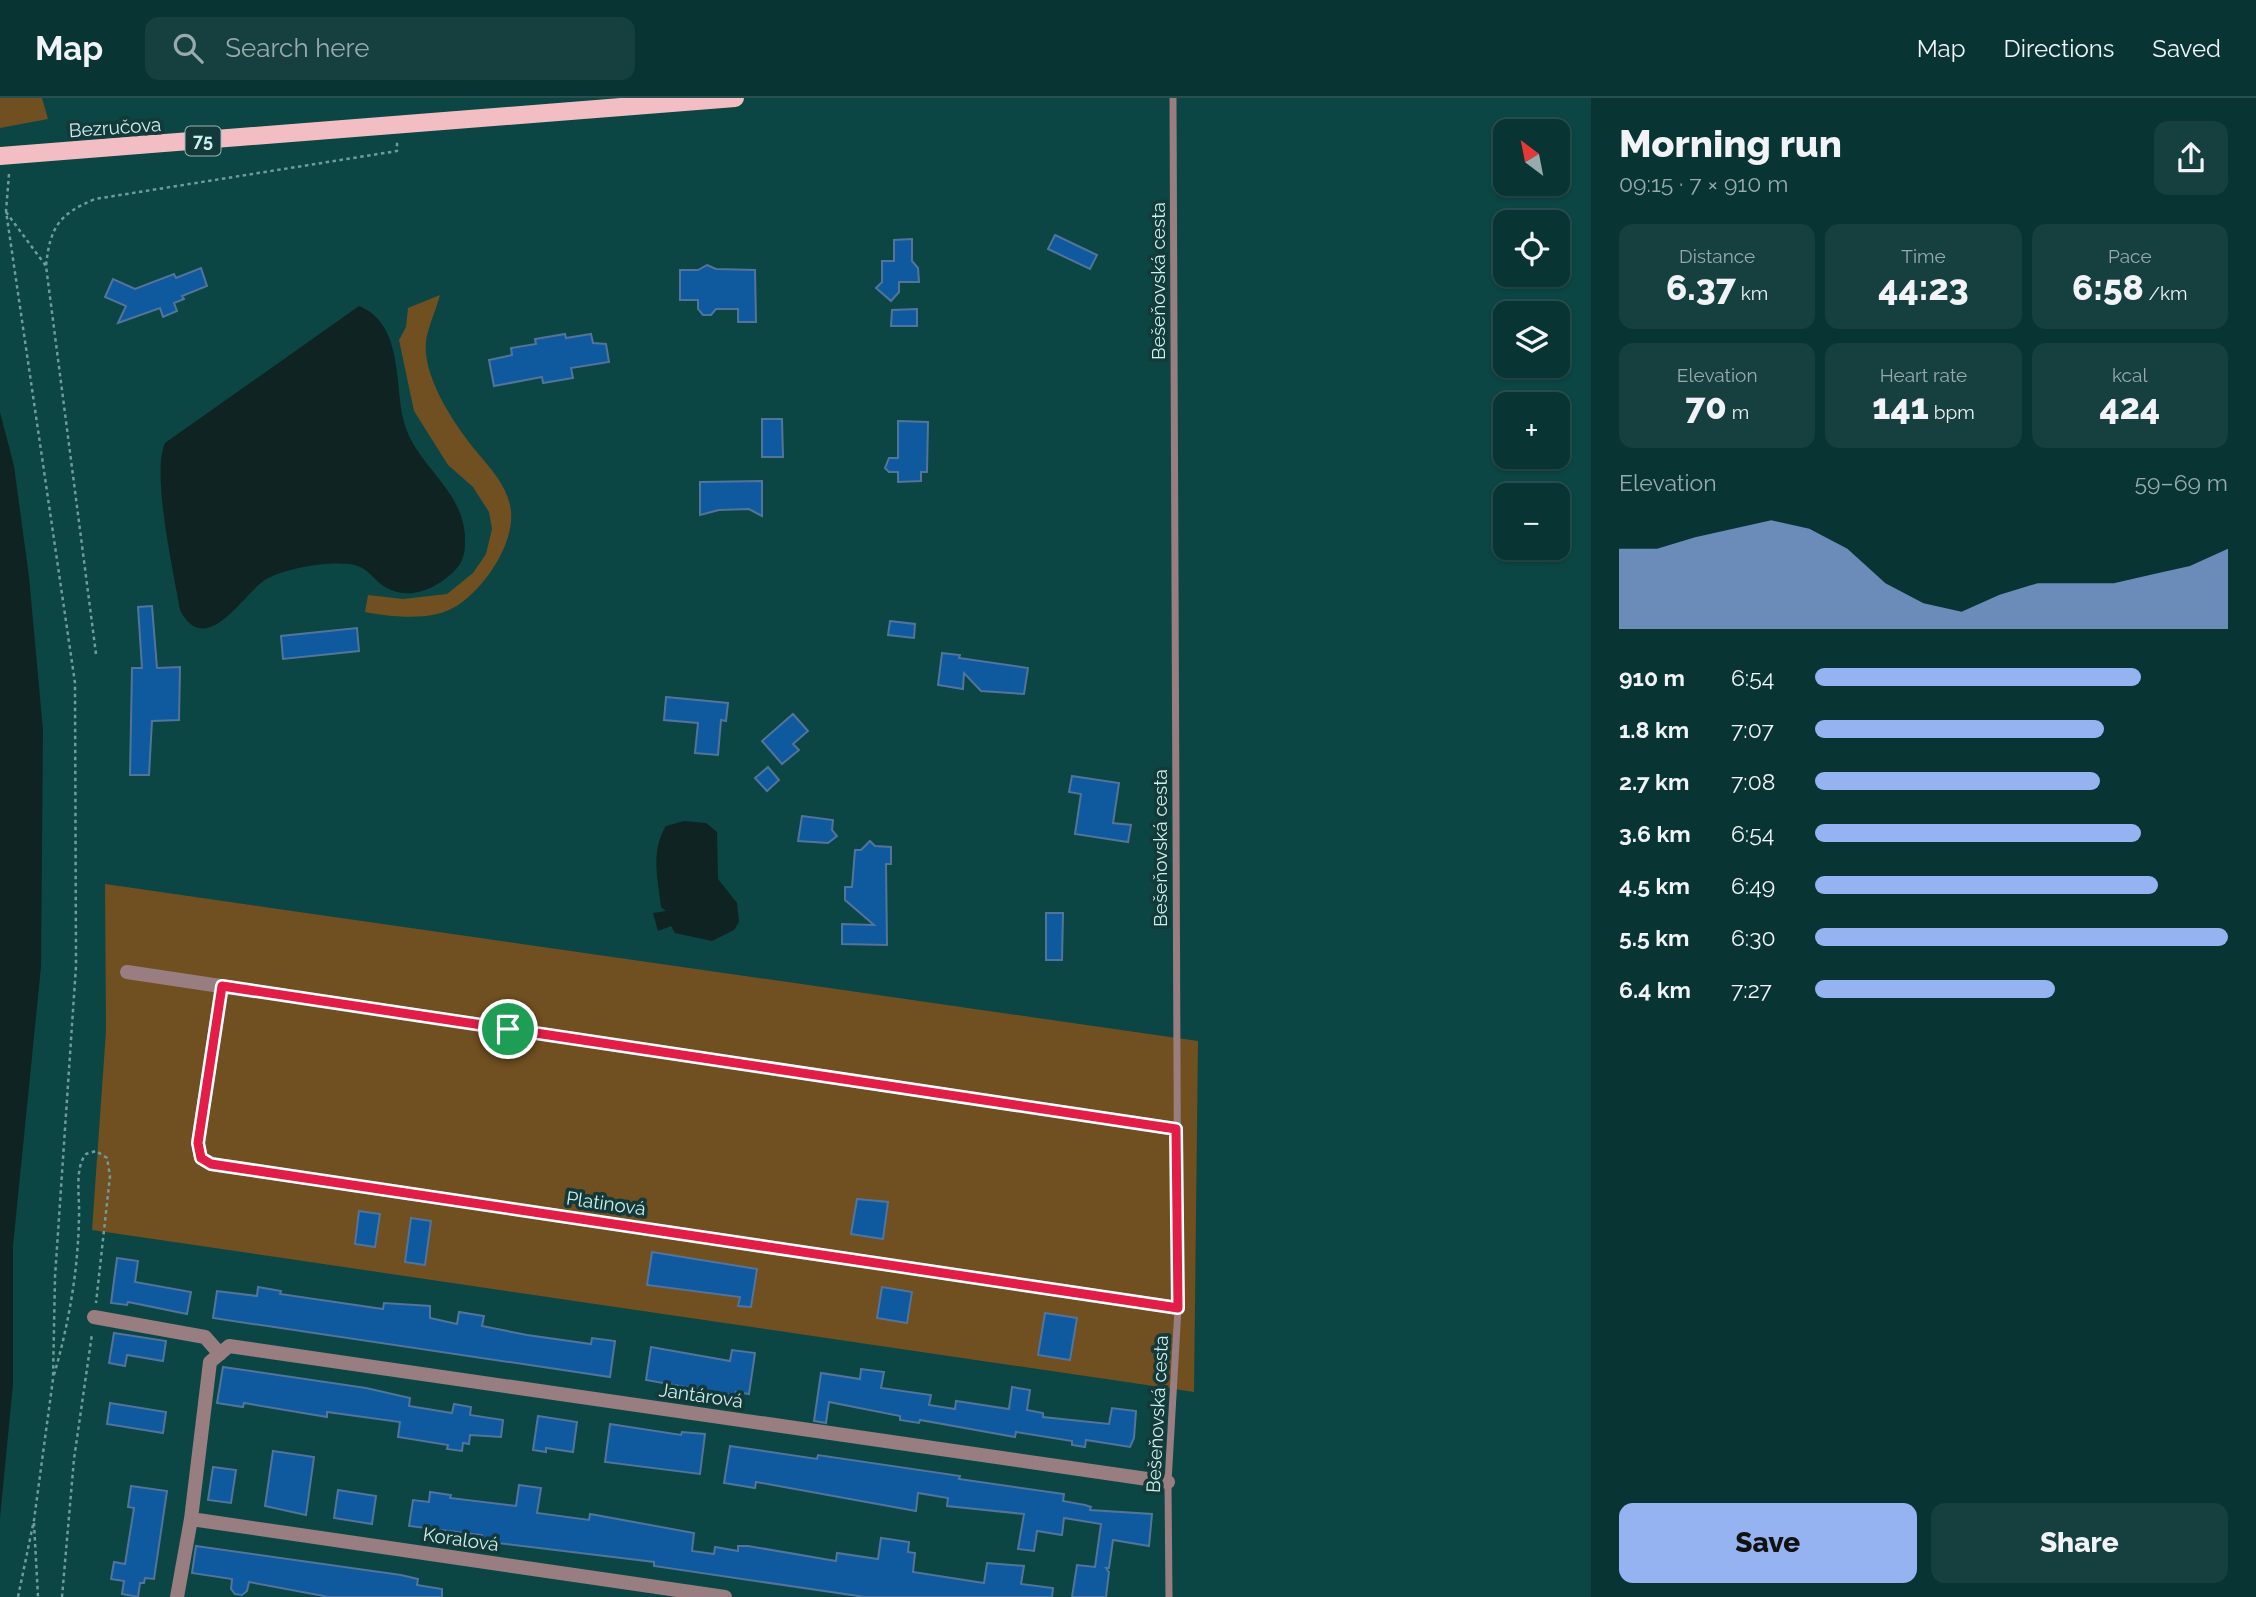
<!DOCTYPE html>
<meta charset="utf-8">
<style>
:root{--surface:#083433;--page:#163f3f;--text:#f1f3f6;--muted:#98aaac;--line:#294f4e;--accent:#95b2f1}
body{margin:0;font-family:Raleway,sans-serif;background:var(--page);color:var(--text);height:100vh;display:flex;flex-direction:column;font-size:26px;white-space:nowrap}
*{box-sizing:border-box;margin:0}
p{font-size:23px;color:var(--muted)}
.icon{flex:none;width:38px;height:38px;fill:none;stroke:currentColor;stroke-width:2;stroke-linecap:round;stroke-linejoin:round}
.map{position:relative;flex:1;overflow:hidden}
.sheet{display:flex;flex-direction:column;background:var(--surface);width:665px}
.sheet>*{flex:none}
.needle{width:46px;rotate:328deg}
.fabs{position:absolute;left:1493px;top:21px;display:grid;gap:14px}
.fabs a{display:grid;place-items:center;width:77px;height:77px;border-radius:14px;background:var(--surface);box-shadow:0 2px 5px #0004,0 0 0 2px var(--line);font-size:35px}
.pin{position:absolute;display:grid;place-items:center;width:60px;height:60px;color:#fff;margin:-30px;border:4px solid #fff;border-radius:50%;box-shadow:0 2px 7px #0007}
.round{display:grid;place-items:center;flex:none;width:74px;height:74px;border-radius:14px;background:var(--page)}
.summary{display:flex;align-items:center;justify-content:space-between;height:119px;padding:0 28px}
h1{font-size:38px;font-weight:800;line-height:52px}
.figures{display:grid;grid-template-columns:repeat(3,1fr);gap:10px;height:119px;padding:7px 28px}
.figures div{display:grid;align-content:center;border-radius:14px;background:var(--page);text-align:center}
.figures b{font-size:35px;font-weight:800}
.figures small{font-size:19px;font-weight:400}
.figures p{font-size:19px}
.chart{height:196px;padding:14px 28px}
.chart p{display:flex;justify-content:space-between}
.chart svg{width:100%;height:126px;margin-top:7px;fill:var(--accent);opacity:.7}
.cta{display:flex;gap:14px;margin-top:auto;padding:14px 28px}
.cta a{flex:1;height:80px;border-radius:14px;background:var(--accent);color:#111;font-size:28px;font-weight:800;line-height:80px;text-align:center}
.cta a+a{background:var(--page);color:var(--text)}
ul{padding:0 28px;list-style:none;font-size:23px}
li{display:grid;grid-template-columns:112px 84px 1fr;align-items:center;height:52px}
li i{height:18px;border-radius:9px;background:var(--accent)}
header{display:flex;align-items:center;gap:42px;box-sizing:border-box;height:98px;padding:0 35px;background:var(--surface);border-bottom:2px solid var(--line)}
header strong{font-size:33px}
nav{display:flex;gap:38px;margin-inline-start:auto;font-size:24px}
.search{width:490px;height:63px;background:var(--page);display:flex;align-items:center;gap:18px;box-sizing:border-box;padding:0 24px;border-radius:14px;color:var(--muted);font-size:26px}
main{display:flex;flex:1;min-height:0}
.map>svg:first-child{display:block}
</style>
<header>
<strong>Map</strong>
<div class="search"><svg class="icon" aria-label="search" viewBox="0 0 24 24"><circle cx="10" cy="10" r="6"/><path d="M15 15l6 6"/></svg>Search here</div>
<nav><a>Map</a><a>Directions</a><a>Saved</a></nav>
</header>
<main>
<div class="map">
<svg width="1591" height="1499" viewBox="0 0 1591 1499">
<rect width="100%" height="100%" fill="#0b4644"/>
<path fill="#704f20" d="M0 0H42L48 21 0 30Z
M440 197C436 212 428 229 426 243 422 279 455 327 476 353 490 370 505 385 510 407 518 441 486 489 458 507 434 524 391 519 365 514L368 497 403 501 447 496 473 475 486 456 492 431 489 414 473 389 448 367 414 313 399 242 406 229 408 210Z
M105 786 1198 943 1194 1294 92 1132 106 933Z"/>
<path fill="#0e2322" d="M359 208C402 225 395 283 403 320 413 368 467 391 465 445 465 454 463 463 457 470 441 488 412 504 387 490 376 485 370 472 358 468 336 461 284 470 265 482 243 496 206 562 180 512 174 475 151 376 165 345Z
M0 314 14 368 29 479 43 632 41 869 13 1148V1286L0 1420Z
M684 723 706 725 717 734 718 781 737 805 739 824 734 832 712 843 675 835 671 828 658 833 653 815 666 813 661 809C658 781 650 754 666 728Z"/>
<path fill="#0f599f" stroke="#53749a" stroke-width="2" d="M1055 137 1097 157 1090 171 1048 151Z
M912 141V163L918 170 919 184H899V194L891 203 876 190 882 184V163H894V142Z
M707 167 716 171 755 172 756 224H738V211H716L711 217H703L698 211V202H680V172H698Z
M201 170 207 188 182 198 184 201 174 205 177 213 163 219 160 210 118 225 126 208 105 199 113 181 135 191 174 176 176 180Z
M917 211V228H891L892 212Z
M565 236 566 240 591 236 593 245 606 246 609 264 571 270 573 280 543 285 542 279 494 288 489 262 512 257 511 250 536 246 535 241Z
M762 321H782L783 359H762Z
M898 323 928 324 927 374H921V383L898 384V374H889L885 370 889 360H898Z
M762 383V418L749 411 719 412 700 417V384Z
M152 508 157 570 180 569 179 622 152 623 149 677H130L132 570H142L138 509Z
M890 523 915 526 914 540 888 537Z
M357 530 359 553 283 561 281 538Z
M942 555 960 557 959 560 1028 570 1024 596 981 593 964 575 963 591 938 587Z
M666 599 728 605 726 623 721 622 718 657 695 655 698 625 664 622Z
M793 616 808 633 793 646 799 652 782 666 762 643Z
M768 669 779 682 767 693 755 680Z
M1072 678 1119 685 1113 725 1131 727 1128 744 1075 736 1081 696 1069 694Z
M802 718 833 722 832 732 837 738 828 745 798 743Z
M870 743 875 748 891 749V766H886L887 847 842 846V826L874 827 845 802V789H852L855 752H861Z
M1046 815H1063L1062 862H1046Z
M857 1101 888 1104 883 1141 851 1136Z
M359 1113 380 1116 375 1149 355 1146Z
M411 1120 431 1123 425 1167 405 1164Z
M652 1154 757 1171 751 1209 738 1208 740 1199 647 1187Z
M117 1160 138 1163 135 1184 191 1194 187 1216 128 1204 127 1207 111 1205Z
M258 1189 281 1193 280 1196 383 1211 384 1205 430 1208V1220L457 1226 459 1214 484 1218 482 1228 527 1237 591 1246 592 1240 615 1243 610 1279 213 1220 217 1193 257 1198Z
M882 1189 912 1194 907 1225 877 1220Z
M1045 1215 1077 1220 1070 1262 1038 1257Z
M114 1235 166 1243 163 1263 127 1257 125 1268 109 1265Z
M651 1249 730 1263 732 1252 755 1255 749 1296 736 1294V1298L646 1282Z
M223 1269 366 1290 410 1300 409 1308 452 1315 454 1306 471 1309 470 1317 503 1322 501 1339 470 1337 469 1346 463 1345 462 1353 447 1351 448 1347 398 1339 400 1324 327 1314V1319L244 1305 243 1309 217 1305Z
M861 1271 884 1274 881 1290 931 1297 929 1307 955 1311 956 1303 1009 1311 1012 1289 1030 1292 1027 1312 1043 1315V1319L1109 1326 1112 1310 1136 1313 1134 1340 1130 1349 1086 1342 1085 1349 1072 1347V1343L1016 1334 1015 1339 920 1322 919 1325 900 1322V1318L829 1304 826 1325 814 1323 821 1275 860 1281Z
M110 1305 166 1314 163 1335 107 1326Z
M538 1318 577 1324 573 1354 546 1350V1354L533 1352Z
M610 1326 681 1337 682 1334 705 1336 700 1376 605 1364Z
M730 1348 817 1361 818 1357 960 1378 959 1381 1064 1396 1063 1403 1085 1407 1091 1409 1090 1412 1152 1416 1149 1448 1113 1442 1109 1470H1106L1109 1474 1106 1499H1072L1077 1467 1095 1469 1101 1426 1064 1420 1062 1437 1037 1433 1034 1453 1018 1451 1024 1416 947 1408 948 1400 918 1395 916 1413 756 1384 755 1390 724 1385Z
M273 1353 314 1359 306 1417 265 1408Z
M213 1369 236 1372 231 1405 208 1402Z
M519 1387 541 1390 537 1415 589 1422 590 1416 694 1435 692 1453 714 1456 715 1449 738 1453V1448H748L836 1463 837 1455 878 1461 881 1440 909 1444 908 1454 915 1455 913 1474 984 1485 987 1465 1024 1468 1021 1486 1053 1490 1052 1499H865L654 1468V1464L481 1443 482 1437 409 1428 413 1402 429 1404 430 1394 451 1397 450 1400 516 1408Z
M131 1388 167 1393 154 1481 145 1480 144 1485H140L138 1499 122 1496 124 1483 111 1481 114 1464 125 1466 134 1410 128 1409Z
M338 1392 376 1398 372 1426 334 1420Z
M196 1448 401 1477 418 1481 417 1487 442 1491V1499H329L249 1484 247 1493 242 1497 235 1496 231 1491 232 1481 192 1475Z"/>
<g fill="none" stroke-linecap="round" stroke-linejoin="round">
<path stroke="#6d9c9a" stroke-width="2.5" stroke-dasharray="3.5 3.5" stroke-linecap="butt" d="M9 76 6 113 75 585 76 868 55 1179 53 1281 34 1422 18 1499
M6 114 46 168
M96 556 46 168C50 129 59 116 95 101L397 53V43
M54 1277C69 1225 78 1173 79 1119 80 1100 74 1070 86 1056L96 1053 107 1060 110 1078 96 1205
M34 1425 38 1499
M62 1499 74 1361 92 1236"/>
<path stroke="#987e80" stroke-width="7" d="M1169 1499 1168 1384 1178 1210 1173 0"/>
<path stroke="#987e80" stroke-width="14" d="M127 874 1176 1031
M222 888 198 1045 201 1060 211 1066 1178 1210
M94 1219 205 1239 220 1256
M191 1421 725 1499
M177 1499 191 1421 210 1264 229 1248 1168 1384"/>
<path stroke="#f2bec3" stroke-width="18" d="M0 58 735 0"/>
</g>
<g fill="none" stroke-linecap="round" stroke-linejoin="round">
<g stroke="#fff" stroke-width="14">
<path id="route" d="M222 888 1176 1031 1178 1210 211 1066 201 1060 198 1045Z"/>
</g>
<use href="#route" stroke="#e11d48" stroke-width="9"/>
</g>
<g text-anchor="middle" stroke-width="7" stroke-linejoin="round" paint-order="stroke">
<rect fill="#133938" stroke="#95b8b7" stroke-width="2" x="185.5" y="28.5" width="35" height="29" rx="5"/>
<g font-size="18" font-weight="bold" fill="#cdefed">
<text x="203" y="49">75</text>
</g>
<g font-size="19" fill="#cdefed" stroke="#133938">
<text transform="translate(115 29) rotate(-4)" y="7">Bezručova</text>
<text transform="translate(1158 183) rotate(-90)" y="7">Bešeňovská cesta</text>
<text transform="translate(1160 750) rotate(-90)" y="7">Bešeňovská cesta</text>
<text transform="translate(606 1105) rotate(8)" y="7">Platinová</text>
<text transform="translate(701 1297) rotate(8)" y="7">Jantárová</text>
<text transform="translate(1157 1316) rotate(-87)" y="7">Bešeňovská cesta</text>
<text transform="translate(461 1441) rotate(8)" y="7">Koralová</text>
</g>
</g>
</svg>
<div class="fabs">
<a><svg class="needle" viewBox="-14 -14 28 28"><path d="M0-13l5 13h-10z" fill="#e53935"/><path d="M0 13l5-13h-10z" fill="#98aaac"/></svg></a>
<a><svg class="icon" aria-label="locate" viewBox="0 0 24 24"><circle cx="12" cy="12" r="6"/><path d="M12 2v4M12 18v4M2 12h4M18 12h4"/></svg></a>
<a><svg class="icon" aria-label="layers" viewBox="0 0 24 24"><path d="M12 4l9 5-9 5-9-5zM3 14l9 5 9-5"/></svg></a>
<a>+</a>
<a>−</a>
</div>
<div class="pin" style="left:508px;top:931px;background:#1e9e55"><svg class="icon" aria-label="arrive" viewBox="0 0 24 24"><path d="M6 21V4h12l-3 4 3 4H6"/></svg></div>
</div>
<section class="sheet">
<div class="summary"><div><h1>Morning run</h1><p>09:15 · 7 × 910 m</p></div><a class="round"><svg class="icon" aria-label="share" viewBox="0 0 24 24"><path d="M12 15V3M7 8l5-5 5 5M5 13v7h14v-7"/></svg></a></div>
<div class="figures">
<div><p>Distance</p><b>6.37<small> km</small></b></div>
<div><p>Time</p><b>44:23</b></div>
<div><p>Pace</p><b>6:58<small> /km</small></b></div>
</div>
<div class="figures">
<div><p>Elevation</p><b>70<small> m</small></b></div>
<div><p>Heart rate</p><b>141<small> bpm</small></b></div>
<div><p>kcal</p><b>424</b></div>
</div>
<div class="chart"><p><span>Elevation</span>59–69 m</p>
<svg viewBox="0 0 160 44" preserveAspectRatio="none"><path d="M0 44V16L10 16L20 12L30 9L40 6L50 9L60 16L70 28L80 35L90 38L100 32L110 28L120 28L130 28L140 25L150 22L160 16V44z"/></svg>
</div>
<ul>
<li><b>910 m</b>6:54<i style="width:79%"></i></li>
<li><b>1.8 km</b>7:07<i style="width:70%"></i></li>
<li><b>2.7 km</b>7:08<i style="width:69%"></i></li>
<li><b>3.6 km</b>6:54<i style="width:79%"></i></li>
<li><b>4.5 km</b>6:49<i style="width:83%"></i></li>
<li><b>5.5 km</b>6:30<i style="width:100%"></i></li>
<li><b>6.4 km</b>7:27<i style="width:58%"></i></li>
</ul>
<div class="cta"><a>Save</a><a>Share</a></div>
</section>
</main>
